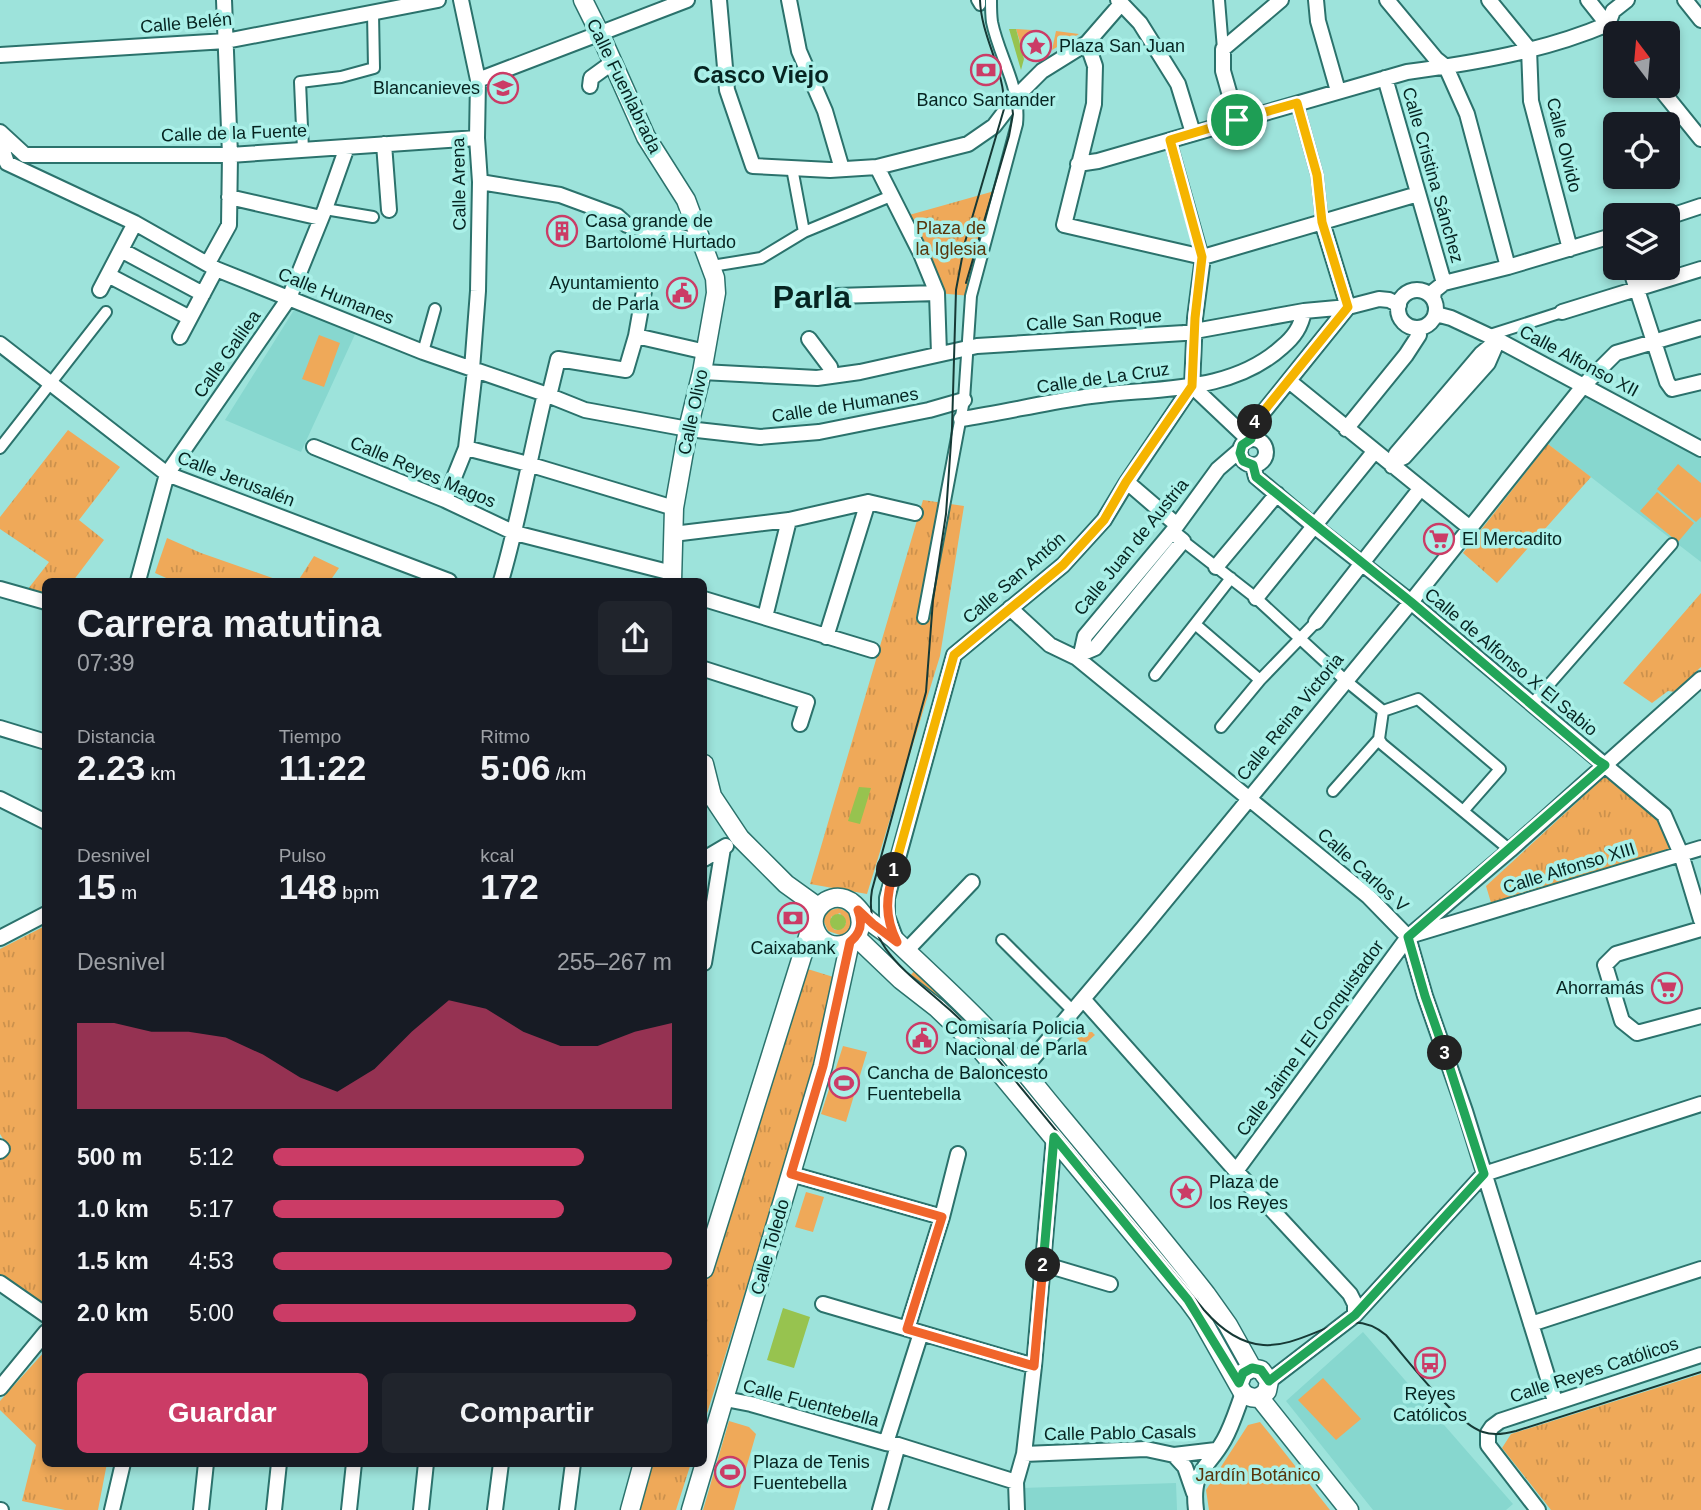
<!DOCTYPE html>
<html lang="es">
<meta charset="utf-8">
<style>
:root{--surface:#171b24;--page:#20242c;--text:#f1f3f6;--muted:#9ea1a6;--accent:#cb3c66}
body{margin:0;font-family:Arial,sans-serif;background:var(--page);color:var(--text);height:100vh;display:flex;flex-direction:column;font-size:26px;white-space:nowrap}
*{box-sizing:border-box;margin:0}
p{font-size:23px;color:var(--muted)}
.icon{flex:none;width:38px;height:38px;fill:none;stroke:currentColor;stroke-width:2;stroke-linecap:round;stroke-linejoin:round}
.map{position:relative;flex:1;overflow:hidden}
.panel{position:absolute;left:42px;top:578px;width:665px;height:889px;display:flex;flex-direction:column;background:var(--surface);border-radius:10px;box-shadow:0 4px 10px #0003}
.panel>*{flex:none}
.needle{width:46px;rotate:344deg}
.fabs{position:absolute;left:1603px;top:21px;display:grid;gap:14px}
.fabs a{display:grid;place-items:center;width:77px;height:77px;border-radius:10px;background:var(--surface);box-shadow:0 4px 10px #0003;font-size:35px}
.pin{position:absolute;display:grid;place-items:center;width:60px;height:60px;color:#fff;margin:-30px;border:4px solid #fff;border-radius:50%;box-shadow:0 2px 7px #0007}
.km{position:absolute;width:35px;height:35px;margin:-18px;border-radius:50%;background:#222;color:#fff;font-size:19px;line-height:35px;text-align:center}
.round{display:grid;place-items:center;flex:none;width:74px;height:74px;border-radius:10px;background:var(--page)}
.headline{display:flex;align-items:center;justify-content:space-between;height:119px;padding:0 35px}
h1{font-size:38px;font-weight:800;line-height:52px}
.stats{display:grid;grid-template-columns:repeat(3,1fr);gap:10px;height:119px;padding:7px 35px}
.stats div{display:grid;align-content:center}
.stats b{font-size:35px;font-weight:800}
.stats small{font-size:19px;font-weight:400}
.stats p{font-size:19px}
.chart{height:196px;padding:14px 35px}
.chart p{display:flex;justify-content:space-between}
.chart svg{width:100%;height:126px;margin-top:7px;fill:var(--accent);opacity:.7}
.primary-button{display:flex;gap:14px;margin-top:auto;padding:14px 35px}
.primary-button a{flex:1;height:80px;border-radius:10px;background:var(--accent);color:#fff;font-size:28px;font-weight:800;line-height:80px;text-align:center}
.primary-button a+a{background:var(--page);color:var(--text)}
ul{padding:0 35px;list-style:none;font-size:23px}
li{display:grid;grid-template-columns:112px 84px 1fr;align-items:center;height:52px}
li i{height:18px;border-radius:9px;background:var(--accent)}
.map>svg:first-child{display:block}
</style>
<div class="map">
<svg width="1701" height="1510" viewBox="0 0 1701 1510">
<defs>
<pattern id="park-tufts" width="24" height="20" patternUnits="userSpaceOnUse" patternTransform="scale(1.75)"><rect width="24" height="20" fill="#efa959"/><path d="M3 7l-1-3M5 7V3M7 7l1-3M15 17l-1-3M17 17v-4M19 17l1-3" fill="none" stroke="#cb914d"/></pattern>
</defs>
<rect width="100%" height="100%" fill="#9de3db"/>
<path fill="#87d7cf" d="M294 310 357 330 301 452 225 420Z
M1587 392 1701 458V562L1548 444Z
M1363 1332 1513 1504 1506 1510H1373L1286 1401Z
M1176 1483 1177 1510H1024L1022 1488Z"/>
<path fill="#efa959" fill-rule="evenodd" d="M1016 29 1032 30 1025 58Z
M1056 31 1079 34 1052 50Z
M319 335 340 343 324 387 302 379Z
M1678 464 1701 483V517L1696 522 1657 489Z
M1657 492 1694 523 1678 542 1640 511Z
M839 908 851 914 854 923 849 932 840 935 828 931 823 920 827 911ZM840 913 846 923 843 928 835 930 833 928 831 917Z
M916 969 955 1003 1040 1097 1032 1104 909 977Z
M1092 1032 1095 1035 1072 1055 1067 1050 1082 1033Z
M843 1046 867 1052 846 1122 821 1114Z
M806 1192 824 1197 813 1232 795 1227Z
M1323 1378 1361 1419 1336 1440 1298 1400Z
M729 1421 749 1427 756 1434 734 1510H703Z
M1260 1422 1269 1433 1330 1510H1209L1206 1490 1248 1425Z"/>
<path fill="url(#park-tufts)" d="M998 190 971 296 937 293 902 217Z
M68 430 120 467 79 520 104 540 73 581H46L45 593 28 589 49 562 0 529V517Z
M1548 444 1591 477 1497 583 1463 553Z
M923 500 964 506 940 656 867 894 810 884Z
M167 538 201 553 281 581H173L155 573Z
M314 556 339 568 330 581H298Z
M1701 593V667L1675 692 1668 691 1652 703 1623 683Z
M1610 772 1659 819 1676 851 1492 906 1486 886Z
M45 926V1307L0 1275V1159L10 1150 0 1134V949Z
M798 966 843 980 704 1423V1291Z
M45 1351 46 1463H107L98 1510H65L22 1501 36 1445 0 1410V1401Z
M1701 1374V1510H1551L1502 1448 1511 1434Z
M653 1463H691L676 1510H640Z"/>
<path fill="#97c34f" d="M1009 29H1016L1024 59 1021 70Z
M859 787 871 788 860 824 848 821Z
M830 922a8 8 0 1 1 16 0a8 8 0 1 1-16 0Z
M783 1308 810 1317 794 1368 767 1360Z"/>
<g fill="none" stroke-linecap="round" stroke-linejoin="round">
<g stroke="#2b726c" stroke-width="14">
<path id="pedestrian" d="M977 0 980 5V0
M1219 0 1223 49
M1297 103 1317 175 1322 222
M1170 140 1203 257
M303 150 300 82 341 77 374 68 373 13
M792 168 804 232
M325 209 373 217
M712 266 761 258 804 232 891 196
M1487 336 1562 312
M423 352 435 309
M0 448 106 312
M1183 541 1256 598 1345 680 1383 711 1379 739 1382 744 1510 850
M923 618 964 400 971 296 1017 124C1021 87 999 57 992 22 991 15 991 7 991 0
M1195 624 1260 680
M1155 675 1231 578
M1532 704 1672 544
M1383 711 1418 699 1500 769 1464 810
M1221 727 1260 680 1316 622
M1333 791 1379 739
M1002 940 1073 1011"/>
</g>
<g stroke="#2b726c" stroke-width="18">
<path id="minor" d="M461 0 478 80 477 138 480 182 478 291 472 369
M719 0 727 90 753 166 830 170 877 167 968 144 994 126 1017 96 1042 71 1087 43 1120 5
M789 0 799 51 825 111 842 169
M1118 0 1140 23 1178 84 1193 133
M1316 0 1318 21 1338 91
M1387 0 1436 59 1446 67
M1489 0 1529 49
M1588 0 1615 34
M1685 0 1701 20
M1087 43 1095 66 1094 104 1064 225 1203 257 1418 194
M1529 49 1531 101 1570 249
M0 55 226 41 438 0
M1446 67 1467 114 1508 267
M1385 78 1444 283
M478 80 687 0
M590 86 591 78 613 62
M1658 86 1701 139
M1237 120 1223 71V49L1281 0
M0 132 25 155H230L477 138
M0 142 7 163 135 223 216 269 423 352 545 394 585 410 688 429 760 437 819 432 929 410 964 400
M384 144 389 210
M1078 164 1098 161 1407 72C1474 63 1545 51 1608 24L1613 11 1627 0
M877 167 921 254 937 293 939 354
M480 182 560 195 617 216 627 225 689 239 703 246
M229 197 321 218
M1668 217 1701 206
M121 250 203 294
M208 263 229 225 230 155 224 0
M1630 268 1667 382 1672 389 1701 382
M108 275 190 318
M100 290 135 223
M1398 309a19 19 0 1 1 38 0a19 19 0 1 1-38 0Z
M644 291 636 336 706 352
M836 296 937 293
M1433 299 1434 291 1444 283 1508 267 1615 235
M1562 312 1701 269
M1436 314 1451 318 1498 340 1701 449
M180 337 216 269
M809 339 830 367 832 376
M0 344 167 474 449 581
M702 372 817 378 860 372 977 346 1184 333 1304 311 1348 307 1379 299 1389 300 1399 305
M1289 381 1470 528
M1192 386 1249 440
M549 396 558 359 626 370 636 336
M961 419C1000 413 1039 404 1078 398 1147 386 1227 397 1282 347 1294 337 1301 327 1304 311
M1346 429 1406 355 1419 335 1418 328
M1251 439 1253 425 1348 307 1322 222
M1240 452a13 13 0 1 1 26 0a13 13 0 1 1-26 0Z
M314 447 445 500 515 533 672 573
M466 448 528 464 674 508
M1253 465 1256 477 1314 526 1411 602 1664 815 1681 854 1701 920
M1392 466 1397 460 1396 454 1481 354 1498 340 1488 363 1404 457 1397 460
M1127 482 1177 525
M445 500 466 448 475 370
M1172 532 1183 541 1095 648 1081 654 1085 636 1172 532 1218 469 1240 450
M673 534 789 520 868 502 915 513
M1216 567 1277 494
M138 581 167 474 289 298 325 209 347 147
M501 581C519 520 530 456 545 394
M0 589 46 602
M1256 598 1374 452
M704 599 872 650
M1010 608 1050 645 1077 658 1368 896 1408 937 1425 996 1465 1111 1555 1401
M765 617 789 520
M1316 622 1420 489
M826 637 868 502
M704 669 807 702 800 724
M0 728 46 742
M0 799 46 822
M704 859 726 846
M1701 929 1616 954 1605 965 1622 1021 1637 1033 1701 1016
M1416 934 1701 848
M0 938 46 914
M896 940 887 916V898L954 655 1063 565 1104 520 1127 482 1192 386 1195 318 1203 257
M906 951 972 882
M704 963 723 848
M1083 999 1236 1171 1350 1294 1355 1304V1315
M1023 1070 1143 928 1411 602 1584 385 1616 353 1701 328
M0 1147 2 1149 0 1151
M1236 1171 1408 937 1510 850 1701 679
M791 1174 942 1217
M1043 1264 1110 1284
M0 1283 46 1315
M823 1304 1034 1366
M1531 1324 1701 1269
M907 1329 942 1217 958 1154
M1269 1381 1355 1315 1484 1174 1701 1104
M0 1388 46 1332
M725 1399 751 1404 886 1443 898 1445 1016 1482
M886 1443 921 1333
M1024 1454 1146 1449 1174 1455 1216 1450
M1174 1455 1185 1467 1194 1493
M0 1510H1
M112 1510 123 1463
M201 1510 206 1463
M274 1510 279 1463
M349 1510 354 1463
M421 1510 426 1463
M495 1510 501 1463
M567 1510 573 1463
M880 1510 898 1445
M1017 1510 1016 1482 1024 1454 1034 1366 1054 1137
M1196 1510C1191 1470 1207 1470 1224 1440 1232 1426 1237 1409 1243 1393
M1538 1510 1488 1445V1433L1492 1427 1500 1421 1701 1355"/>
</g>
<g stroke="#2b726c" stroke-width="21">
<path id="tertiary" d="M583 0 600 34 646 137 686 200 715 278 716 293 702 372 688 429 674 508 672 581
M704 764 712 796 740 838 786 884 818 907
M858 910C872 944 826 960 815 929 809 911 827 893 845 899 854 902 859 910 865 917 874 926 885 931 894 939 926 970 959 999 990 1032 1014 1057 1035 1086 1058 1113 1108 1173 1158 1233 1206 1294L1228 1325 1252 1368
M856 937 901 980 937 1008 980 1049 1188 1300 1199 1315 1243 1393C1252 1400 1260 1399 1267 1391L1269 1381 1261 1370 1252 1368 1243 1373 1239 1383
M704 1269 814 918
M1259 1397 1349 1510
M630 1510 643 1463
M691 1510 823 1066 850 942"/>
</g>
<use href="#pedestrian" stroke="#fff" stroke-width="10"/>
<use href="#minor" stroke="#fff" stroke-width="14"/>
<use href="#tertiary" stroke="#fff" stroke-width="18"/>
<path stroke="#163935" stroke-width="2" d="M980 0C981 37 1006 72 1004 109L965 242 956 290 952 428 946 514 933 600 926 692 872 890C863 944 908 973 943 1004 960 1018 975 1034 990 1050L1204 1310C1281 1398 1330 1287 1386 1335 1407 1359 1456 1424 1483 1432 1494 1436 1505 1434 1516 1431L1701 1372
M966 283 1009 136 1013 114 1011 97"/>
</g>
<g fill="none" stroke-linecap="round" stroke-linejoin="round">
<g stroke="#fff" stroke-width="14">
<path id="split-1" d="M894 870 954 655 1063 565 1104 520 1126 482 1192 386 1195 318 1202 257 1170 140 1237 120"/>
</g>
<g stroke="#fff" stroke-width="14">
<path id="split-2" d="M894 870C886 897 884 916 897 942L873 924 858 910C863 923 861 933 850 942L823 1066 791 1174 942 1217 907 1329 1034 1366 1043 1265"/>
</g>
<g stroke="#fff" stroke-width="14">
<path id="split-3" d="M1043 1265 1054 1137 1188 1300 1239 1383 1243 1373 1252 1368 1261 1370 1269 1381 1355 1315 1484 1174 1445 1053"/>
</g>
<g stroke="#fff" stroke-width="14">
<path id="split-4" d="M1255 422 1251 439 1242 445 1240 453 1243 461 1253 465 1256 477 1411 602 1597 760 1605 765 1408 937 1425 996 1445 1053"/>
</g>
<g stroke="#fff" stroke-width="14">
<path id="split-5" d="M1237 120 1297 103 1317 175 1322 222 1348 307 1255 422"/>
</g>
<use href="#split-1" stroke="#f5b400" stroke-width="9"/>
<use href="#split-2" stroke="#f0652b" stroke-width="9"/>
<use href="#split-3" stroke="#22a559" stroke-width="9"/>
<use href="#split-4" stroke="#22a559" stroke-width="9"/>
<use href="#split-5" stroke="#f5b400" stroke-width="9"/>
</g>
<defs>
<g id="sight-ring" transform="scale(1.575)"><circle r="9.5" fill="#aaf0e8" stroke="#cb3c66" stroke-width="1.5"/><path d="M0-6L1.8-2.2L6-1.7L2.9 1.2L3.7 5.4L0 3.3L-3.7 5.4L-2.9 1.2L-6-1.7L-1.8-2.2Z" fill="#cb3c66"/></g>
<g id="bank-ring" transform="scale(1.575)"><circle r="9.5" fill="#aaf0e8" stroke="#cb3c66" stroke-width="1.5"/><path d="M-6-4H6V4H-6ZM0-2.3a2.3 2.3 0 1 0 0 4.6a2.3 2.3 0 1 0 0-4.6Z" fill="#cb3c66"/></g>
<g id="school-ring" transform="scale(1.575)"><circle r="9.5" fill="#aaf0e8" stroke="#cb3c66" stroke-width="1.5"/><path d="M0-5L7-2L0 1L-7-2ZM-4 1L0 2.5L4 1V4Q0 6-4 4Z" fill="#cb3c66"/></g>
<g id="building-ring" transform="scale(1.575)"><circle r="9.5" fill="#aaf0e8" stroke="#cb3c66" stroke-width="1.5"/><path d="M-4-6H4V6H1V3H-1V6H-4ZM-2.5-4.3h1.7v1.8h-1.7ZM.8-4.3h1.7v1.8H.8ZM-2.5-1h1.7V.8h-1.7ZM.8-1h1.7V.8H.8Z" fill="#cb3c66"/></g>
<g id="civic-ring" transform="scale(1.575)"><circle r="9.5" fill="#aaf0e8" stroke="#cb3c66" stroke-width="1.5"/><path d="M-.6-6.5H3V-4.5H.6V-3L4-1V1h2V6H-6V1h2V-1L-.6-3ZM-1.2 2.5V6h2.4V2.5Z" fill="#cb3c66"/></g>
<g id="supermarket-ring" transform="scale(1.575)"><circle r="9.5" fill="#aaf0e8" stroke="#cb3c66" stroke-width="1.5"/><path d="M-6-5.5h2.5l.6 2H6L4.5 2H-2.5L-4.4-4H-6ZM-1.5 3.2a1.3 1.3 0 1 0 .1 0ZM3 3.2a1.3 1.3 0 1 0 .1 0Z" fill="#cb3c66"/></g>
<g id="stadium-ring" transform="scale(1.575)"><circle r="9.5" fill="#aaf0e8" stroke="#cb3c66" stroke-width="1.5"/><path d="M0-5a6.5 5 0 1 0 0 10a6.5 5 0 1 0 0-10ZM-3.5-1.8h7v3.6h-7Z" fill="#cb3c66"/></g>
<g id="bus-ring" transform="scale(1.575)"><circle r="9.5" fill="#aaf0e8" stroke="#cb3c66" stroke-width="1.5"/><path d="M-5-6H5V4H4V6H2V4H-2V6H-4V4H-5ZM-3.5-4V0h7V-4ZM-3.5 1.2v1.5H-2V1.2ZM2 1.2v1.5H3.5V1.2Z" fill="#cb3c66"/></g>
</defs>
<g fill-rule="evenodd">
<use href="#sight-ring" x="1036" y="46"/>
<use href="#bank-ring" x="986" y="70"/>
<use href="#school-ring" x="503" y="88"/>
<use href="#building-ring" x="562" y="231"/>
<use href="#civic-ring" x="682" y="293"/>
<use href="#supermarket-ring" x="1439" y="539"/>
<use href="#bank-ring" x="793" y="918"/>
<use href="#supermarket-ring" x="1667" y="988"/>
<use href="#civic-ring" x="922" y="1038"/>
<use href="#stadium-ring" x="844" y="1083"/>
<use href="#sight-ring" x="1186" y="1192"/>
<use href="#bus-ring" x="1430" y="1363"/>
<use href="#stadium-ring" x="730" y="1472"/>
</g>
<g text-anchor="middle" stroke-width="7" stroke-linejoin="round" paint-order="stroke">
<g font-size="18" fill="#062421" stroke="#aaf0e8">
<text transform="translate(186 23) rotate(-5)" y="6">Calle Belén</text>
<text transform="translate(624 86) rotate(64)" y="6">Calle Fuenlabrada</text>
<text transform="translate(234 133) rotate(-2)" y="6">Calle de la Fuente</text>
<text transform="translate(1564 145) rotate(76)" y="6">Calle Olvido</text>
<text transform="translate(1433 175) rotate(74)" y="6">Calle Cristina Sánchez</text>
<text transform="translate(459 184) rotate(-91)" y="6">Calle Arena</text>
<text transform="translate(336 296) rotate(22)" y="6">Calle Humanes</text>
<text transform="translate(1094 320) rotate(-4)" y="6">Calle San Roque</text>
<text transform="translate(227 354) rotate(-55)" y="6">Calle Galilea</text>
<text transform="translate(1579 361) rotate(28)" y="6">Calle Alfonso XII</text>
<text transform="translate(1103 378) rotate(-8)" y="6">Calle de La Cruz</text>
<text transform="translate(845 405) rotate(-9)" y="6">Calle de Humanes</text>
<text transform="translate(693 412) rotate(-78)" y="6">Calle Olivo</text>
<text transform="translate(423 472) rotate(23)" y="6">Calle Reyes Magos</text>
<text transform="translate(236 479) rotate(21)" y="6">Calle Jerusalén</text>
<text transform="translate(1131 547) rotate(-51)" y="6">Calle Juan de Austria</text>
<text transform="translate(1014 578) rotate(-41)" y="6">Calle San Antón</text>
<text transform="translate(1511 662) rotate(40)" y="6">Calle de Alfonso X El Sabio</text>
<text transform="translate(1290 717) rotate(-51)" y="6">Calle Reina Victoria</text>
<text transform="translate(1569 868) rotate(-17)" y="6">Calle Alfonso XIII</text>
<text transform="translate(1363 870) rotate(42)" y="6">Calle Carlos V</text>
<text transform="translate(1310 1038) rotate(-54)" y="6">Calle Jaime I El Conquistador</text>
<text transform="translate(770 1247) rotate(-74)" y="6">Calle Toledo</text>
<text transform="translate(1594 1370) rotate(-18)" y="6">Calle Reyes Católicos</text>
<text transform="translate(811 1403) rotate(15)" y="6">Calle Fuentebella</text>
<text transform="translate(1120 1433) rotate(-1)" y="6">Calle Pablo Casals</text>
</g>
<g font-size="18" fill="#062421" stroke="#aaf0e8" text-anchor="start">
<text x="1059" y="52">Plaza San Juan</text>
<text x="480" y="94" text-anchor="end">Blancanieves</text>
<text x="986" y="106" text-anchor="middle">Banco Santander</text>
<text x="585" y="227">Casa grande de<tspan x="585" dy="21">Bartolomé Hurtado</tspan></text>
<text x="659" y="289" text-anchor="end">Ayuntamiento<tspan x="659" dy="21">de Parla</tspan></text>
<text x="1462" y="545">El Mercadito</text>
<text x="793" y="954" text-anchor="middle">Caixabank</text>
<text x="1644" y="994" text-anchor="end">Ahorramás</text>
<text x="945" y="1034">Comisaría Policia<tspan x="945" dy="21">Nacional de Parla</tspan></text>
<text x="867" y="1079">Cancha de Baloncesto<tspan x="867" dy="21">Fuentebella</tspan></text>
<text x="1209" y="1188">Plaza de<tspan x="1209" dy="21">los Reyes</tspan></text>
<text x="1430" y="1400" text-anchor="middle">Reyes<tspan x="1430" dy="21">Católicos</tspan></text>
<text x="753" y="1468">Plaza de Tenis<tspan x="753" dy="21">Fuentebella</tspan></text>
</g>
<g font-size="18" fill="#57350a" stroke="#aaf0e8">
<text x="951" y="234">Plaza de<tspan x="951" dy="21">la Iglesia</tspan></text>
<text x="1258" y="1481">Jardín Botánico</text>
</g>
<g font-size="24" font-weight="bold" fill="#062421" stroke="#aaf0e8">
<text x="761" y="83">Casco Viejo</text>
</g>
<g font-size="32" font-weight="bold" fill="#062421" stroke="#aaf0e8">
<text x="812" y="308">Parla</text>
</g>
</g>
</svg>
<div class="fabs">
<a><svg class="needle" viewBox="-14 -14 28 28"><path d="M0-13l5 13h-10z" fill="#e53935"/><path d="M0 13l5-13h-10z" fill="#9ea1a6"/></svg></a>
<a><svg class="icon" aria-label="locate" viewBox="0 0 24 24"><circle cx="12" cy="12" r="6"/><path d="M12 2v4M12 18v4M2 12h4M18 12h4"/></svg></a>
<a><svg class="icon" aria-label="layers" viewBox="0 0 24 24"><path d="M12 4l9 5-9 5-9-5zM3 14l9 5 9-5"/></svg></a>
</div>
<div class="pin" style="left:1237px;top:120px;background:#1e9e55"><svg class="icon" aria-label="arrive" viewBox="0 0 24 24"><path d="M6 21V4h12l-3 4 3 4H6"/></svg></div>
<b class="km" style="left:894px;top:870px">1</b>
<b class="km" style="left:1043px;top:1265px">2</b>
<b class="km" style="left:1445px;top:1053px">3</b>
<b class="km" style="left:1255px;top:422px">4</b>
<section class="panel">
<div class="headline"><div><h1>Carrera matutina</h1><p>07:39</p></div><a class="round"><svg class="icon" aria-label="share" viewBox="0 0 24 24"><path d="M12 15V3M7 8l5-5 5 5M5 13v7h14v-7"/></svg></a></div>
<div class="stats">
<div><p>Distancia</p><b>2.23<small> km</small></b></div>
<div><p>Tiempo</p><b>11:22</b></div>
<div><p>Ritmo</p><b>5:06<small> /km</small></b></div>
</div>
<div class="stats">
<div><p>Desnivel</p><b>15<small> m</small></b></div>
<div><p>Pulso</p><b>148<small> bpm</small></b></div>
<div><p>kcal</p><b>172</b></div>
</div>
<div class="chart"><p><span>Desnivel</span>255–267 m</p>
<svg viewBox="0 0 160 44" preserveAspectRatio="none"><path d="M0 44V14L10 14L20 17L30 17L40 19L50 25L60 33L70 38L80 30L90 17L100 6L110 9L120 17L130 22L140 22L150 17L160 14V44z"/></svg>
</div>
<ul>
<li><b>500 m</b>5:12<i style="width:78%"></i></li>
<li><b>1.0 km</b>5:17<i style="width:73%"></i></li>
<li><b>1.5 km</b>4:53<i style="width:100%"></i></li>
<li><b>2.0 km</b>5:00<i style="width:91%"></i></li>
</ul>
<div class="primary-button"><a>Guardar</a><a>Compartir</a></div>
</section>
</div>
